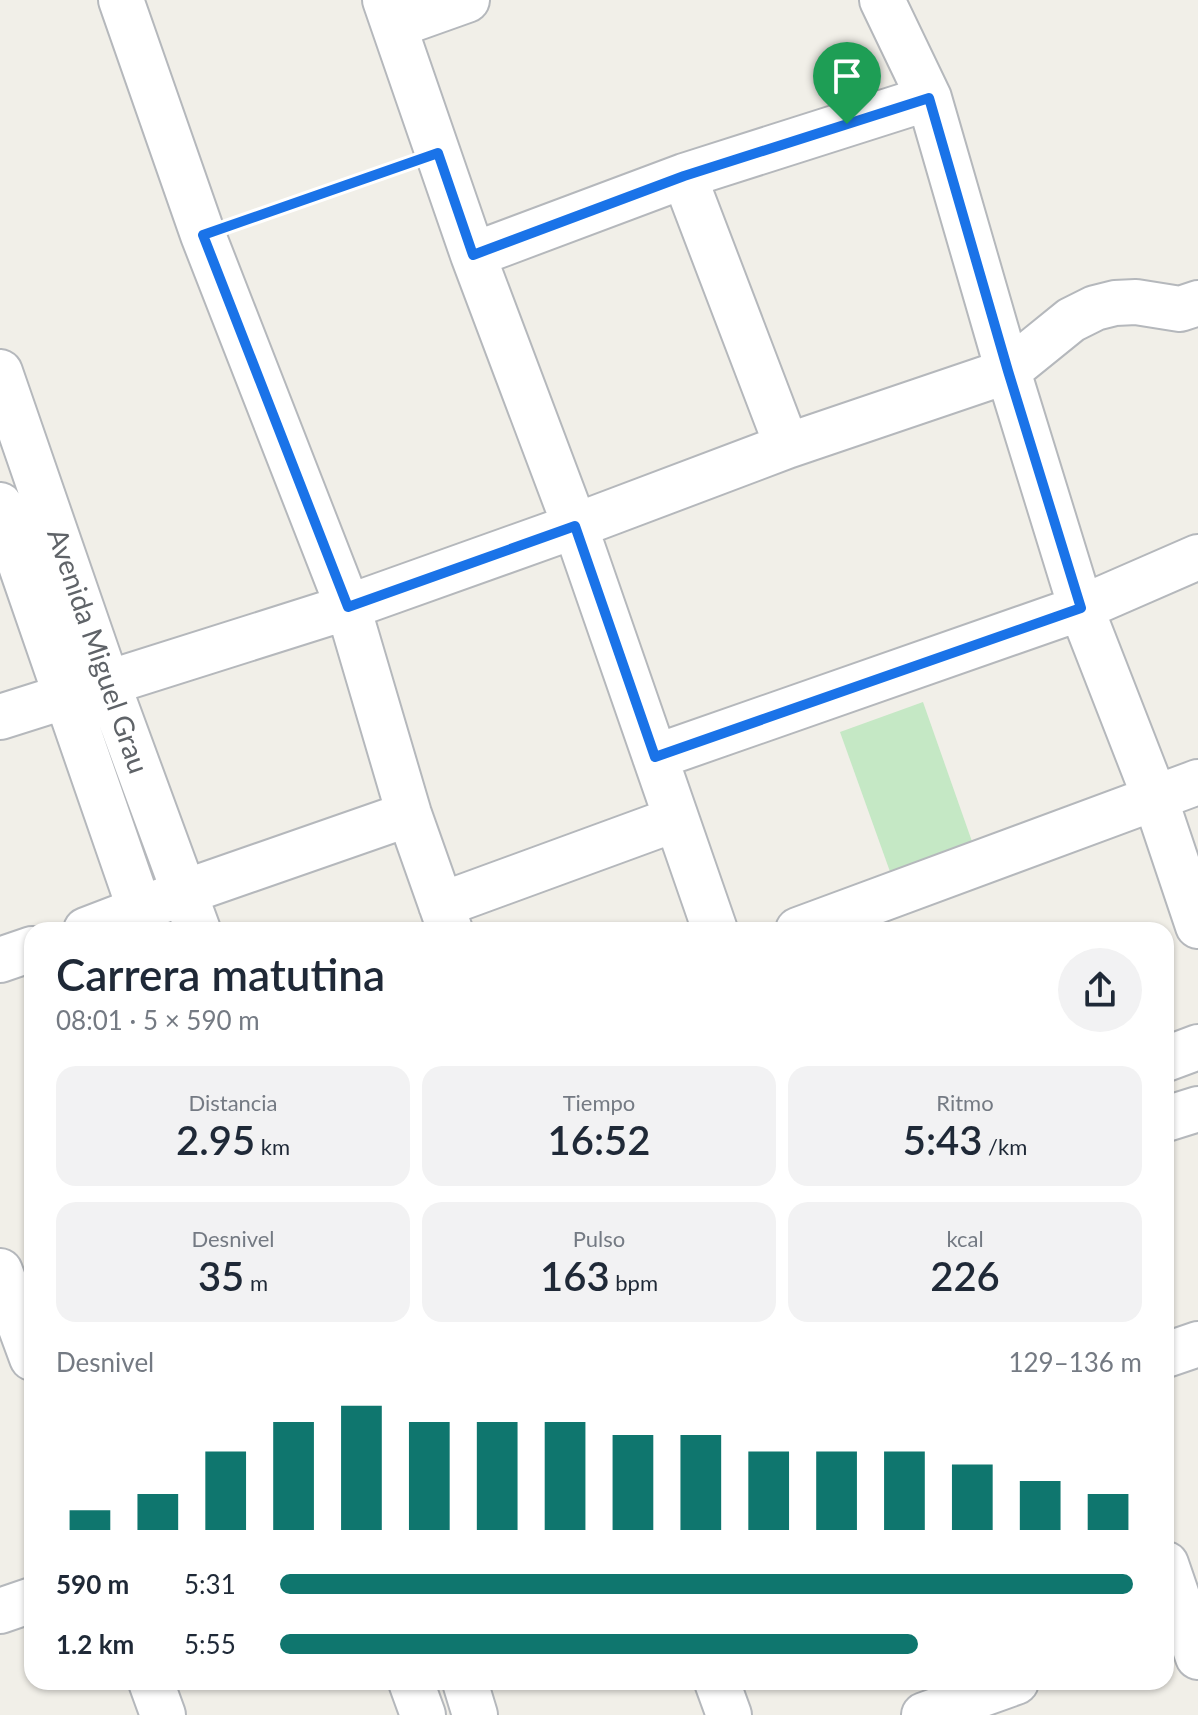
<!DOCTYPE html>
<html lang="es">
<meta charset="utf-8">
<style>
:root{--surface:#fff;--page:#f2f2f3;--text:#1f2937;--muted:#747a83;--accent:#0f766e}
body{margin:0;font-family:Lato,sans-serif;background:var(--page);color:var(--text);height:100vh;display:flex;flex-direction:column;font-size:30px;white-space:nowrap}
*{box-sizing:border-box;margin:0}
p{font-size:26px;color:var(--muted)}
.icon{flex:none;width:44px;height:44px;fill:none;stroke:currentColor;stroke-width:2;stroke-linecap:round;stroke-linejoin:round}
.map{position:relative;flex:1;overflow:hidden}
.side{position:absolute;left:24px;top:922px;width:1150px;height:768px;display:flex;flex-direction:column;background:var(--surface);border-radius:24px;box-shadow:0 2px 6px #0004}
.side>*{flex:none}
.pin{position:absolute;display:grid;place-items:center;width:68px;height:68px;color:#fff;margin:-82px -34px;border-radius:50% 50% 50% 0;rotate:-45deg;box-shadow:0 0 8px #0007}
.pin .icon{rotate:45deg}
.round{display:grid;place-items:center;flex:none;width:84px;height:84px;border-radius:42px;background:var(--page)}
.head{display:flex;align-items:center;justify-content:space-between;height:136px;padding:0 32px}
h1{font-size:44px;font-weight:600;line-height:60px}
.metrics{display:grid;grid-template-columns:repeat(3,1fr);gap:12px;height:136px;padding:8px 32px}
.metrics div{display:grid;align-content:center;border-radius:20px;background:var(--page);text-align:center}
.metrics b{font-size:40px;font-weight:600}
.metrics small{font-size:22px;font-weight:400}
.metrics p{font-size:22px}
.chart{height:224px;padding:16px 32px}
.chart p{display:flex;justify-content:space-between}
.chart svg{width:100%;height:144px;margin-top:8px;stroke:var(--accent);stroke-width:6}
ul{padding:0 32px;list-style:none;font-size:26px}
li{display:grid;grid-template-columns:128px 96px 1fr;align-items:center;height:60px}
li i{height:20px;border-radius:10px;background:var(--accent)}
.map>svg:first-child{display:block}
</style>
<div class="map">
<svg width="1198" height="1715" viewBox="0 0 1198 1715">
<rect width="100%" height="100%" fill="#f1efe8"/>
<path fill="#c5e8c5" d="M923 702 975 850 893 880 840 732Z"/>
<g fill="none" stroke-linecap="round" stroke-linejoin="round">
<g stroke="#b5b8bc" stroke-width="48">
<path id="minor" d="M121 0 203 235 348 607 409 814 450 930
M385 0 473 255 575 526 715 930
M882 0 929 98 1008 371 1081 608 1155 798 1198 926
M394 26 467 0
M684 176 787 446
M473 255 684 176 929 98
M0 372 107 682 198 930
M0 505 147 930
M0 717 348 607 575 526 787 446 1008 371 1071 320 1095 308 1115 303 1136 302 1180 309 1198 303
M655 757 1081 608 1198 557
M441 905 676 819
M86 930 185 892 409 814
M798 930 1198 782
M0 960 32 949
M1166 1059 1198 1047
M1166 1119 1198 1109
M0 1271 32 1358
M1166 1355 1198 1344
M1166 1564 1198 1657
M0 1611 32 1600
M151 1682 163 1715
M411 1682 423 1715
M465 1682 475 1715
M717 1682 729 1715
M924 1715 1016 1682"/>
</g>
<path stroke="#9cc7a9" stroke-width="5" stroke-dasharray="8 4" stroke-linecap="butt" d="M238 223 406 164"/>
<use href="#minor" stroke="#fff" stroke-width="44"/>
</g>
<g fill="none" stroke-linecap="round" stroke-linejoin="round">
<g stroke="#fff" stroke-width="16">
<path id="route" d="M929 98 1008 371 1081 608 655 757 575 526 348 607 203 235 438 153 473 255 684 176Z"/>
</g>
<use href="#route" stroke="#1a73e8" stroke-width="10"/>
</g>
<g text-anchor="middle" stroke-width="6" stroke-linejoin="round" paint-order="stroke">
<g font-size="28" fill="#5f6368" stroke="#fff">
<text transform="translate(98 651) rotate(71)" y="10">Avenida Miguel Grau</text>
</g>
</g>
</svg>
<div class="pin" style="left:847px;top:124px;background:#1e9e55"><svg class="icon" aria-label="arrive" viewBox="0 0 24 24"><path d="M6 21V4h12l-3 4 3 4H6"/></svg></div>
<section class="side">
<div class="head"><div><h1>Carrera matutina</h1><p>08:01 · 5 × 590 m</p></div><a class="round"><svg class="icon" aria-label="share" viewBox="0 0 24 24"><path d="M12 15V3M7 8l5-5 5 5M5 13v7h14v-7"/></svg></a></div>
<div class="metrics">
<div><p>Distancia</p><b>2.95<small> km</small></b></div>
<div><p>Tiempo</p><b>16:52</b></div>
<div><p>Ritmo</p><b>5:43<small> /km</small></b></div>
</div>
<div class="metrics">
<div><p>Desnivel</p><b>35<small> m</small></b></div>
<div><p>Pulso</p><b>163<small> bpm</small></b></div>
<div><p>kcal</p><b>226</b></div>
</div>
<div class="chart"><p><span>Desnivel</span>129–136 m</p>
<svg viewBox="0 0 160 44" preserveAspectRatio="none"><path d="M5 44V38M15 44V33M25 44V20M35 44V11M45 44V6M55 44V11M65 44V11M75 44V11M85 44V15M95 44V15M105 44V20M115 44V20M125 44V20M135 44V24M145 44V29M155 44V33"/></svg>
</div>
<ul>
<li><b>590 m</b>5:31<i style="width:99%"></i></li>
<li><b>1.2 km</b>5:55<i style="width:74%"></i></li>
</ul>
</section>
</div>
